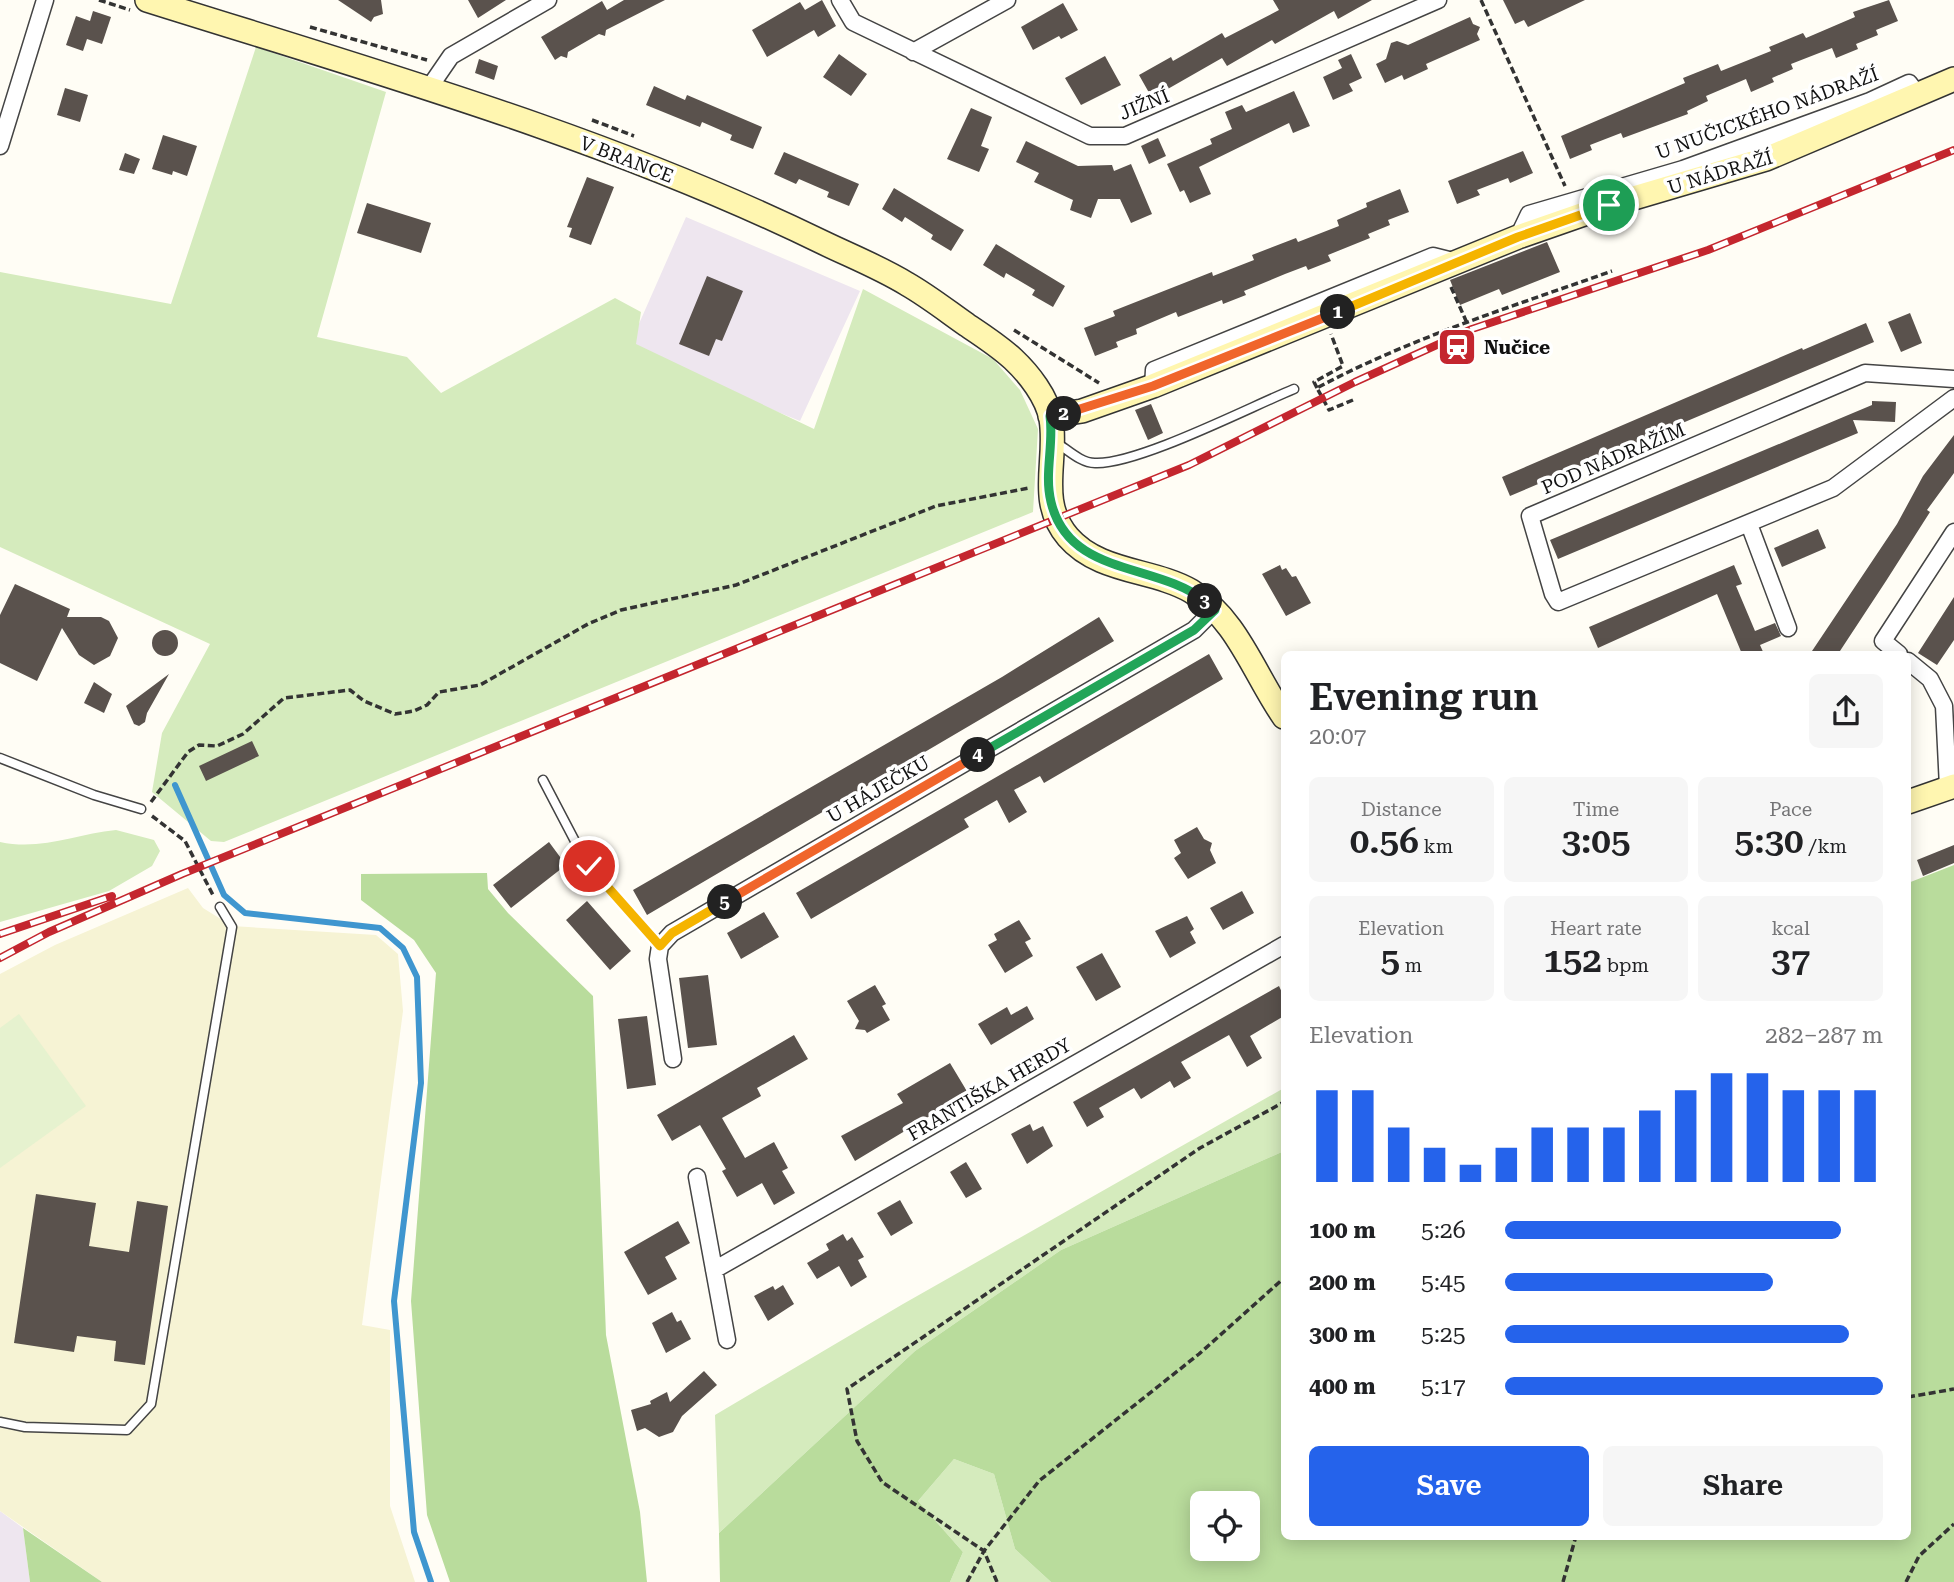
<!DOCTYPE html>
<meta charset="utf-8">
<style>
:root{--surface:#fff;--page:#f6f6f6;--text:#202124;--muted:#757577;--accent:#2563eb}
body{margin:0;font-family:"Roboto Serif",serif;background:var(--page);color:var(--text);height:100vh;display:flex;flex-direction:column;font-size:26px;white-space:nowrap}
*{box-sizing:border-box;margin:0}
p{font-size:23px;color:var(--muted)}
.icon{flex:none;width:38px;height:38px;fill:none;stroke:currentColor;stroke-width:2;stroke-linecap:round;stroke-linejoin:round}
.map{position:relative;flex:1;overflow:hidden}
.panel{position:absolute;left:1281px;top:651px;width:630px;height:889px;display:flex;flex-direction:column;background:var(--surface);border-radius:10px;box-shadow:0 4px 18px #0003}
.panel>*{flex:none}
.controls{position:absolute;left:1190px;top:1491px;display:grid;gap:14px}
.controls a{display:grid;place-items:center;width:70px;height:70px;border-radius:10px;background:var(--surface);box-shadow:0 4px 18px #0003;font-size:35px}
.pin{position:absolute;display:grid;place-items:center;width:60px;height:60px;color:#fff;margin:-30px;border:4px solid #fff;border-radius:50%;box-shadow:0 2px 7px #0007}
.km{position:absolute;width:35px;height:35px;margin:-18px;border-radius:50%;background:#222;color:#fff;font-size:19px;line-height:35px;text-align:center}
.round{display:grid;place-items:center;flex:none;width:74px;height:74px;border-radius:10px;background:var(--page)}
.overview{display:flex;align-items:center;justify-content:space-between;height:119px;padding:0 28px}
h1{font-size:38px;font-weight:600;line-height:52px}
.stats{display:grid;grid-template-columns:repeat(3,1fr);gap:10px;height:119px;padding:7px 28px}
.stats div{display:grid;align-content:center;border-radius:10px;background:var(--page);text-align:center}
.stats b{font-size:35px;font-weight:600}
.stats small{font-size:19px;font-weight:400}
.stats p{font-size:19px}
.chart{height:196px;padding:14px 28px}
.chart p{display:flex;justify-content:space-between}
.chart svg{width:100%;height:126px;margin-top:7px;stroke:var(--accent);stroke-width:6}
.primary-button{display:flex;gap:14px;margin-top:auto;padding:14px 28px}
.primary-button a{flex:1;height:80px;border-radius:10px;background:var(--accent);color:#fff;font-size:28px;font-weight:600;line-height:80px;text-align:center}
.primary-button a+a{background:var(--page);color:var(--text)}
ul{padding:0 28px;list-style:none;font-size:23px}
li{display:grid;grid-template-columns:112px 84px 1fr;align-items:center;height:52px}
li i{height:18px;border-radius:9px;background:var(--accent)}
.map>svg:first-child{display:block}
</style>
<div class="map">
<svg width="1954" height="1582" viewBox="0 0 1954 1582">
<rect width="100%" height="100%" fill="#fffdf5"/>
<path fill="#eee6ef" d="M686 217 860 291 800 421 627 351Z
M0 1511 23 1528 30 1582H0Z"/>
<path fill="#f6f3d4" d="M188 888 203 908 232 926 376 935 398 954 403 1011 362 1325 390 1330V1506L415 1582H102L0 1511V974L55 945Z"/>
<path fill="#d5ebbd" d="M256 47 386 92 317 337 407 357 441 393 615 298 641 312 636 344 814 429 863 289 993 359 1020 390 1038 429 1033 512 224 842 211 841 152 792 162 733 210 644 0 547V272L171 304Z
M116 830 154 840 160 851 152 866 109 891 0 922V842C41 851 76 834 116 830Z
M1284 1088V1151L1061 1250 915 1351 719 1533 715 1415 903 1304Z
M954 1459 994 1474 1015 1549 1051 1582H950L963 1552 918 1501Z"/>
<path fill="#b9dc9c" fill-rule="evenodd" d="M1954 865V1582H1051L1015 1549 994 1474 954 1459 918 1501 963 1552 950 1582H720L719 1533 915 1351 1061 1250 1284 1151V1536H1908V883ZM1202 1503H1248V1549H1202Z
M487 873 488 889 508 913 593 996 606 1335 640 1512 647 1582H450L427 1515 411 1301 436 973 414 940 361 900V874Z
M23 1528 102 1582H30Z"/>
<path fill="#e6f2cf" d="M19 1014 86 1106 0 1168V1028Z"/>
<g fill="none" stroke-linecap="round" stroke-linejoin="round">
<path stroke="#3f96cf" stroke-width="6" d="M175 785 224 895 245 913 380 928 403 948 417 977 421 1083 394 1301 414 1532 431 1582"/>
</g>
<path fill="#5a524d" d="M338 0H381L383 14 374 17 371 22Z
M468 0H506L478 18Z
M624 0H665L606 30 605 36 599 34 568 52 567 58 561 56 555 60 541 37 602 1 607 10Z
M822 0 836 26 818 37 814 30 767 57 752 30 800 2 805 10Z
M1273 0H1372L1338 19 1334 11 1275 44 1272 40 1227 66 1222 58 1152 98 1139 75 1171 57 1173 61 1222 33 1225 38 1279 10Z
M1503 0H1585L1528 27 1524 20 1515 24Z
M1889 0 1898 21 1876 30 1878 35 1856 44 1858 49 1836 58 1832 48 1791 64 1793 69 1772 78 1774 82 1751 92 1746 79 1706 96 1708 101 1687 111 1688 114 1623 138 1621 133 1590 145 1592 150 1570 159 1561 136 1685 83 1683 78 1718 64 1721 71 1771 51 1769 47 1803 33 1806 38 1855 17 1853 12Z
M1063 3 1078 30 1061 39 1059 36 1033 50 1021 27Z
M93 11 111 17 102 44 87 39 83 51 66 45 76 16 90 21Z
M1470 17 1473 24 1480 27 1477 34 1480 40 1426 64 1428 69 1404 80 1402 75 1385 83 1376 64 1386 59 1391 43 1397 41 1408 45Z
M839 54 867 74 851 96 823 77Z
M1351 54 1362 78 1349 84 1353 91 1333 100 1323 77 1342 68 1338 60Z
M1105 56 1121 85 1081 105 1065 78Z
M479 59 498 66 494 80 475 73Z
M654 86 685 100 687 95 762 127 753 149 730 140 732 135 702 122 700 127 646 105Z
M65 88 88 95 80 122 57 115Z
M1294 91 1310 126 1293 133 1289 123 1199 167 1211 194 1190 203 1184 190 1180 192 1167 164 1212 144 1210 139 1232 129 1225 112 1242 105 1246 112Z
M971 108 992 117 981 146 989 149 979 172 947 159Z
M163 135 197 146 187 176 173 171 172 175 152 169Z
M1158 138 1166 156 1149 164 1141 146Z
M1026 141 1078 166 1112 165 1114 171 1131 164 1152 214 1131 223 1120 199H1098L1091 218 1070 210 1073 200 1034 182 1039 173 1016 162Z
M1523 151 1533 173 1510 183 1508 178 1477 190 1480 195 1457 204 1448 181Z
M784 152 859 184 849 206 827 197 829 192 799 179 796 184 774 174Z
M125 153 140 159 134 174 119 170Z
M587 177 614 187 591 245 569 237 572 228 567 227Z
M894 188 964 230 951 251 931 239 933 235 905 217 902 222 882 209Z
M1400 189 1409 212 1388 220 1390 225 1368 234 1370 238 1328 255 1331 261 1308 270 1306 266 1285 274 1244 291 1246 295 1223 304 1222 300 1178 317 1176 312 1136 329 1137 334 1116 342 1118 347 1095 356 1084 328 1115 316 1113 311 1212 272 1213 276 1254 260 1252 255 1296 238 1298 242 1339 226 1337 220 1367 207 1366 203Z
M367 203 431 223 421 253 357 233Z
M1547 242 1560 272 1502 295 1499 289 1460 305 1450 280Z
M996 244 1065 286 1053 307 1032 295 1035 290 1006 273 1004 278 983 265Z
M707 276 743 291 722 341 716 339 709 356 679 344Z
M1910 313 1922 343 1901 352 1888 322Z
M1866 323 1874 342 1510 496 1502 477 1802 348 1803 350Z
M1872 401 1896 402 1895 422 1853 420 1858 433 1558 559 1550 540 1872 405Z
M1151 404 1163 433 1148 440 1135 410Z
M1954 435V473L1927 510 1930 512 1886 581 1838 654H1810L1897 524 1923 476Z
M1818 529 1826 548 1782 567 1774 548Z
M1280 565 1282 570 1286 568 1292 577 1296 576 1311 603 1286 616 1262 574Z
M1734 565 1742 584 1736 586 1755 631 1775 623 1781 636 1760 645 1764 654H1742L1717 594 1598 648 1589 627Z
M15 584 70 609 67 617H101L109 621 118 638 110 656 94 665 79 655 62 628 37 681 0 663V615Z
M1954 597V640L1937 665 1918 653Z
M1099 617 1114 641 647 915 633 890 1002 677Z
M152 643a13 13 0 1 1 26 0a13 13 0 1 1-26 0Z
M1209 654 1223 679 1044 783 1040 776 1014 790 1027 812 1009 823 997 800 964 819 969 827 811 919 796 893Z
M169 674 147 713 145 722 139 726 134 724 126 706Z
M94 682 112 694 104 713 84 703Z
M252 741 259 756 206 781 199 766Z
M1197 827 1204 839 1212 843 1210 850 1216 863 1188 879 1174 858 1181 853 1174 840Z
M549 842 566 865 511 908 493 885Z
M1954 845V863L1923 876 1917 860Z
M1242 891 1254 913 1223 930 1210 908Z
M587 901 631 951 610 970 566 920Z
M764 912 779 937 741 959 727 933Z
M1187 916 1194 929 1190 932 1196 943 1170 958 1155 931Z
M1019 920 1031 939 1025 942 1033 956 1005 973 988 945 997 940 994 934Z
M1102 953 1121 987 1096 1001 1076 967Z
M708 975 717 1045 688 1048 679 978Z
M875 985 886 1004 882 1006 890 1020 867 1033 865 1030 855 1029 859 1021 847 1001Z
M1279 986 1284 997V1016L1250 1036 1262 1058 1247 1067 1229 1035 1181 1062 1191 1078 1174 1088 1170 1081 1141 1099 1134 1088 1099 1108 1104 1117 1087 1127 1073 1102Z
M1027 1006 1034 1019 991 1045 978 1024 1007 1007 1011 1015Z
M647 1016 656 1085 627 1089 618 1019Z
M794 1035 808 1059 757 1088 761 1096 722 1118 745 1158 774 1142 788 1168 782 1171 795 1193 774 1205 762 1183 737 1197 722 1171 726 1169 700 1125 672 1141 657 1115Z
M950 1063 968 1093 855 1161 841 1136 903 1103 897 1094Z
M1030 1124 1033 1131 1043 1126 1053 1146 1027 1164 1011 1134Z
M966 1162 982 1189 966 1198 950 1172Z
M36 1194 96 1203 89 1246 129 1252 137 1201 168 1206 145 1365 114 1361 116 1341 77 1336 74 1352 14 1343Z
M900 1200 913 1223 891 1236 877 1213Z
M678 1221 690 1243 665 1257 677 1279 648 1295 624 1252Z
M843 1234 847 1241 852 1237 864 1257 858 1260 867 1277 851 1287 839 1266 817 1279 807 1263 829 1250 826 1244Z
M783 1285 794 1304 768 1321 754 1296 773 1286 775 1290Z
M672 1312 677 1322 681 1320 691 1339 666 1353 652 1323Z
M704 1371 717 1385 682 1416 673 1432 659 1437 645 1428 637 1431 631 1410 651 1404 650 1401 667 1392 670 1402Z"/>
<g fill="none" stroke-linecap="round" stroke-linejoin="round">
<g stroke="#444" stroke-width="11">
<path id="lane" d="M1057 443C1068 450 1081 463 1095 463 1137 465 1250 407 1294 389
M0 758 94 795 141 809
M543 780 588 866 660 946
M0 1422 25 1427 127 1430 151 1404 232 927 220 907"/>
</g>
<g stroke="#444" stroke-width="19">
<path id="street" d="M840 0 853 22 1090 136H1125L1438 0
M913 52 1007 0
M429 88 451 56 548 0
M0 146 45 0
M1518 237 1529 214 1683 169 1870 101 1909 83 1918 95
M1954 379 1865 373 1530 516 1553 594 1558 602 1833 488 1954 398
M1153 386 1154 370 1433 256 1457 262
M1749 524 1788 628
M1899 654 1883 641 1954 532
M1908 661 1930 679 1944 706 1948 787
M673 1059 658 959 660 946 672 933 1194 630 1215 609
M697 1177 727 1340
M714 1270 1284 945"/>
</g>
<g stroke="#333" stroke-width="26">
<path id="secondary" d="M147 0C376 72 607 137 824 243 851 256 881 268 907 284 928 296 947 311 967 325 982 335 999 346 1013 359 1029 374 1047 397 1051 419 1058 460 1037 501 1068 537 1099 573 1153 569 1191 591 1237 618 1255 676 1284 717
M1050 416 1082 411 1153 386 1518 237 1610 205 1766 159 1954 79
M1908 802 1954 786"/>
</g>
<path stroke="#333" stroke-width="3.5" stroke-dasharray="7 3.5" stroke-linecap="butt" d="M99 0 130 10
M1481 0 1565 186
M310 27 427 60
M592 120 634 136
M1451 287 1467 323
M1014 330 1099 383
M1317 388 1314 382 1343 366 1331 334
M1353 400 1329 410 1317 388C1410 338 1514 306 1612 271
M151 802 188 752 199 745 217 746 243 734 284 698 350 690 364 701 395 714 414 711 427 705 439 692 480 685 588 624 621 610 736 585 936 506 1029 488
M152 816 185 841 214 897
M1908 1397 1954 1389
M967 1582 984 1551 1039 1481 1199 1354 1284 1278
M997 1582 984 1551 882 1482 857 1441 847 1389 1200 1148 1284 1102
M1563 1582 1576 1536
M1906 1582 1919 1556 1954 1524"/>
<use href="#lane" stroke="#fff" stroke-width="8"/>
<use href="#street" stroke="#fff" stroke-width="16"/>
<use href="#secondary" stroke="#fff6b0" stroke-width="23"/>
<g stroke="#c4262e" stroke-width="8">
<path id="rail" d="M0 934 112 896
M0 958 49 932 182 874 1189 465 1355 382 1472 329 1708 250 1954 150"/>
</g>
<use href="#rail" stroke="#fff" stroke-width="5" stroke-dasharray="16" stroke-linecap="butt"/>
</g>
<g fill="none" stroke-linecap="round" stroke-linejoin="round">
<g stroke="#fff" stroke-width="14">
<path id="split-1" d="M1338 312 1518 237 1609 205"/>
</g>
<g stroke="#fff" stroke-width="14">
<path id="split-2" d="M1064 414 1153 386 1338 312"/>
</g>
<g stroke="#fff" stroke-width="14">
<path id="split-3" d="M1064 414 1050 416C1054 444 1044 474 1051 502 1069 577 1156 562 1205 601"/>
</g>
<g stroke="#fff" stroke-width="14">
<path id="split-4" d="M978 755 1194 630 1215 610 1205 601"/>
</g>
<g stroke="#fff" stroke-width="14">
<path id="split-5" d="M725 902 978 755"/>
</g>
<g stroke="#fff" stroke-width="14">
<path id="split-6" d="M589 866 660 946 672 933 725 902"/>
</g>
<use href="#split-1" stroke="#f5b400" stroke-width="9"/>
<use href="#split-2" stroke="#f0652b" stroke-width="9"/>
<use href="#split-3" stroke="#22a559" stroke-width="9"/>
<use href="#split-4" stroke="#22a559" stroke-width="9"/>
<use href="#split-5" stroke="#f0652b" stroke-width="9"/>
<use href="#split-6" stroke="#f5b400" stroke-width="9"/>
</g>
<defs>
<g id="station-square" transform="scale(2.0125)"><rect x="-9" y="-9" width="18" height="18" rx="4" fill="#c4262e" stroke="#fff"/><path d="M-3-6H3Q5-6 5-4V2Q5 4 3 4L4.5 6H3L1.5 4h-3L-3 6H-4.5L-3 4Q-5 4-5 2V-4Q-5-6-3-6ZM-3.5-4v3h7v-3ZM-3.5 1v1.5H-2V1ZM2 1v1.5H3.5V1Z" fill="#fff"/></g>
</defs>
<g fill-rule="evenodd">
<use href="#station-square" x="1457" y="347"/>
</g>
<g text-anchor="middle" stroke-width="7" stroke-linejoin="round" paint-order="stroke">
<g font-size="19" fill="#111" stroke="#fff">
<text transform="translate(1144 104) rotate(-22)" y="7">JIŽNÍ</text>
<text transform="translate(1767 113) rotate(-20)" y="7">U NUČICKÉHO NÁDRAŽÍ</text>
<text transform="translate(627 159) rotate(21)" y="7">V BRANCE</text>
<text transform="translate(1720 172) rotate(-17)" y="7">U NÁDRAŽÍ</text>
<text transform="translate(1613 458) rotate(-23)" y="7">POD NÁDRAŽÍM</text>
<text transform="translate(878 789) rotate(-30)" y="7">U HÁJEČKU</text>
<text transform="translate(989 1089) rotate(-30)" y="7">FRANTIŠKA HERDY</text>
</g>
<g font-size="19" font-weight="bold" fill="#111" stroke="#fff" text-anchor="start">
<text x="1484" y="354">Nučice</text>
</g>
</g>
</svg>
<div class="controls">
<a><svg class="icon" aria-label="locate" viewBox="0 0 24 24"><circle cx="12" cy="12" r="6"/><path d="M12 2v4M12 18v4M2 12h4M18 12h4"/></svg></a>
</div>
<div class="pin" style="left:1609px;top:205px;background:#1e9e55"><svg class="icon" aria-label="arrive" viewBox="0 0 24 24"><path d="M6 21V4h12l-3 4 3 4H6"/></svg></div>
<div class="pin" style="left:589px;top:866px;background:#d93025"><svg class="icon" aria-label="check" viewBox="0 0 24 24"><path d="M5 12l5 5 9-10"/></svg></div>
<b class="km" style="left:1338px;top:312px">1</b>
<b class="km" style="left:1064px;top:414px">2</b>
<b class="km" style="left:1205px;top:601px">3</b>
<b class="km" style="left:978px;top:755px">4</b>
<b class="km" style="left:725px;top:902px">5</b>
<section class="panel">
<div class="overview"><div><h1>Evening run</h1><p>20:07</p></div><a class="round"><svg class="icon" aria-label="share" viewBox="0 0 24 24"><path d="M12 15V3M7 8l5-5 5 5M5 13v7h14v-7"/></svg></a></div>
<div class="stats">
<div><p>Distance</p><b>0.56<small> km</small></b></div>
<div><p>Time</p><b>3:05</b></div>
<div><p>Pace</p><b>5:30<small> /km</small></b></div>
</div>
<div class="stats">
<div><p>Elevation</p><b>5<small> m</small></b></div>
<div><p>Heart rate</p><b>152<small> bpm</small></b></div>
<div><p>kcal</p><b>37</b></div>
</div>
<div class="chart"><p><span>Elevation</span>282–287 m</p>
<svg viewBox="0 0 160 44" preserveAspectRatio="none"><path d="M5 44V12M15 44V12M25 44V25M35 44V32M45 44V38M55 44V32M65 44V25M75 44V25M85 44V25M95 44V19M105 44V12M115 44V6M125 44V6M135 44V12M145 44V12M155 44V12"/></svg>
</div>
<ul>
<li><b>100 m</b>5:26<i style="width:89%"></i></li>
<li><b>200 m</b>5:45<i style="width:71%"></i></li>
<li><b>300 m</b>5:25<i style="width:91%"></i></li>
<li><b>400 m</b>5:17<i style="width:100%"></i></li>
</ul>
<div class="primary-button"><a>Save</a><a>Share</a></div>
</section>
</div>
